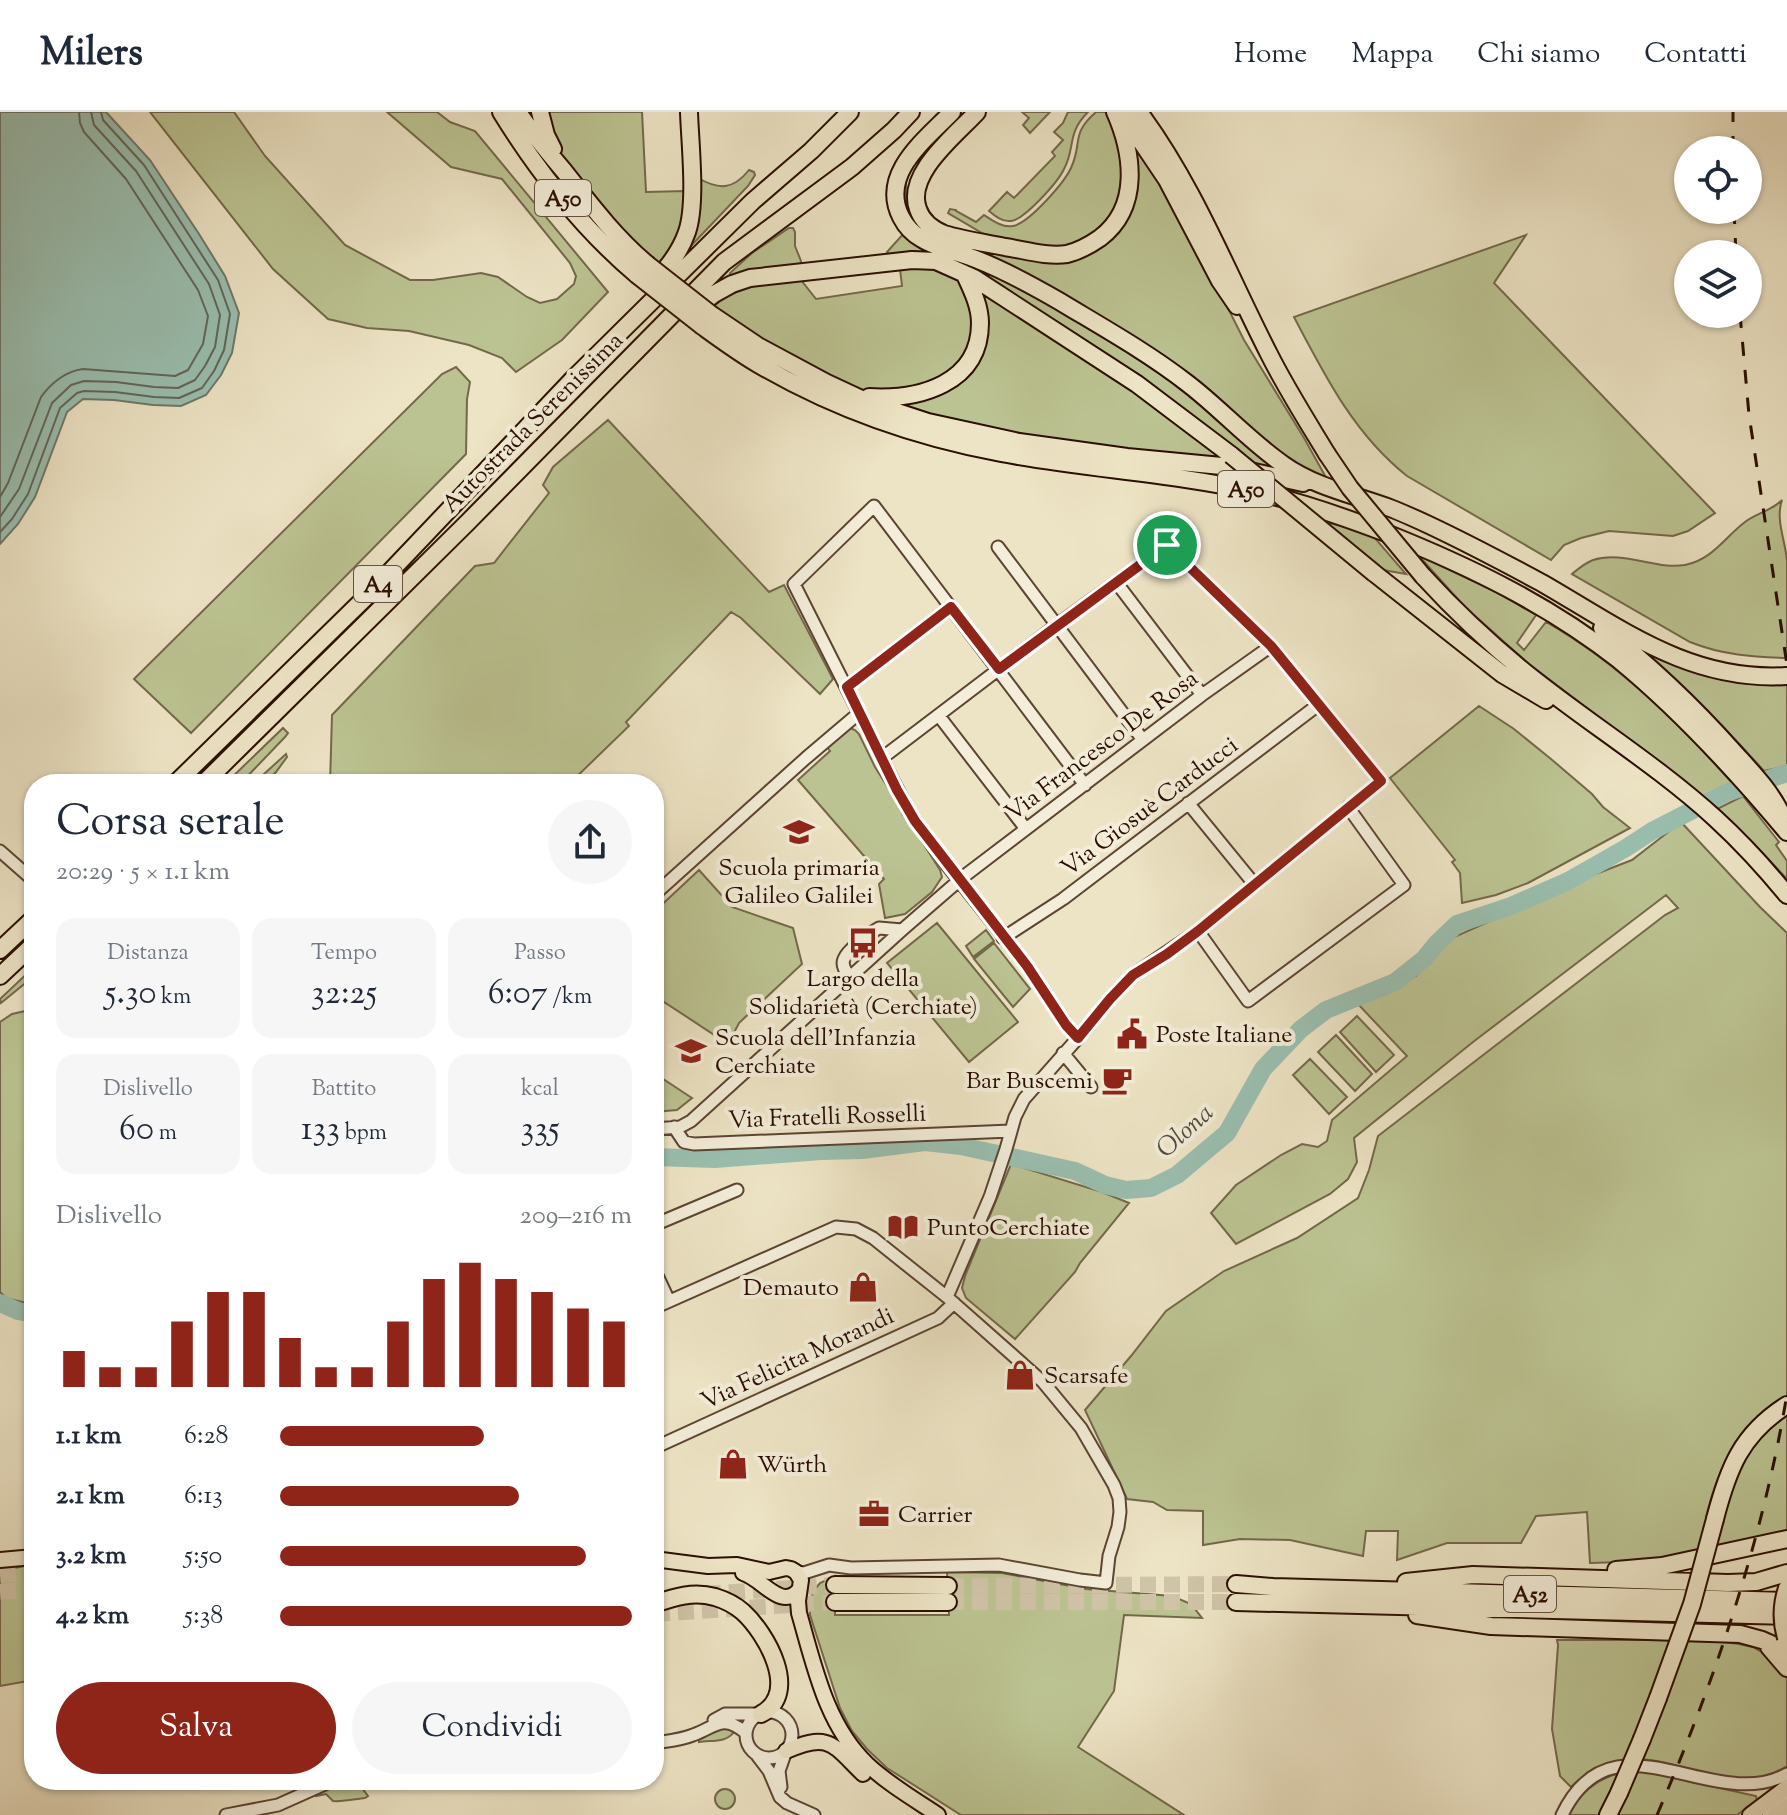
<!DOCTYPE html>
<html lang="it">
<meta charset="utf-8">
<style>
:root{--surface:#fff;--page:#f6f6f7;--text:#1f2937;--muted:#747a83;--line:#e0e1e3;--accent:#8f2418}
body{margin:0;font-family:"Sorts Mill Goudy",serif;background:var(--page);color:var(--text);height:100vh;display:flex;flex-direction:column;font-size:30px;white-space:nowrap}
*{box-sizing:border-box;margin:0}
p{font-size:26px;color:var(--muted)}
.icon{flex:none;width:44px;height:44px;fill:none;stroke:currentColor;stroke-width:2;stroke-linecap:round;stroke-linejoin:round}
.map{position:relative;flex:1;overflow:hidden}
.sheet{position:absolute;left:24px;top:662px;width:640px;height:1016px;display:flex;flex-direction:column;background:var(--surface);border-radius:32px;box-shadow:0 2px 6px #0004}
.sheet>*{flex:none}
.buttons{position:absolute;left:1674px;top:24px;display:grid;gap:16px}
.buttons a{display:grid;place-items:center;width:88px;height:88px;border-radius:50%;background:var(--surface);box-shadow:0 2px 6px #0004;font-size:40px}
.pin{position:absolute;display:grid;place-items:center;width:68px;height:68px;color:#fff;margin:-34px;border:4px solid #fff;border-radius:50%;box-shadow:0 2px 8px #0007}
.round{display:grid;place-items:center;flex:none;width:84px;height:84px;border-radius:42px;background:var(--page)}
.summary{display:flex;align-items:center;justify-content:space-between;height:136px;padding:0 32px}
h1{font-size:44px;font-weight:600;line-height:60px}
.metrics{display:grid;grid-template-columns:repeat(3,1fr);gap:12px;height:136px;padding:8px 32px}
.metrics div{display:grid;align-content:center;border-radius:20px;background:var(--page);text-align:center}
.metrics b{font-size:34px;font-weight:600}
.metrics small{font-size:22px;font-weight:400}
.metrics p{font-size:22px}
.chart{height:224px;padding:16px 32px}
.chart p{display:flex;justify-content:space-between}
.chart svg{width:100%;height:144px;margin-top:8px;stroke:var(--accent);stroke-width:6}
.action{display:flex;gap:16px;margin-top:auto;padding:16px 32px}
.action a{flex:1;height:92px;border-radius:48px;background:var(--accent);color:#fff;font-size:32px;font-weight:600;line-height:92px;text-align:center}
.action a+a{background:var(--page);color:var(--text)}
ul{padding:0 32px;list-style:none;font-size:26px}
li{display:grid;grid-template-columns:128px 96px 1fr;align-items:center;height:60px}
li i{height:20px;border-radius:10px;background:var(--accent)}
header{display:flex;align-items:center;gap:48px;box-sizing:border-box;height:112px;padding:0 40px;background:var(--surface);border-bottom:2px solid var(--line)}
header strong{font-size:38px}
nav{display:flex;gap:44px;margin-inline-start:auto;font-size:28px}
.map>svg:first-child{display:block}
</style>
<header>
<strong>Milers</strong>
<nav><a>Home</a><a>Mappa</a><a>Chi siamo</a><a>Contatti</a></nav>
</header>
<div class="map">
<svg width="1787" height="1703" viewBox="0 0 1787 1703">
<rect width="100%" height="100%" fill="#ede4c5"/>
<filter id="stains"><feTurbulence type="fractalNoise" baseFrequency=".0025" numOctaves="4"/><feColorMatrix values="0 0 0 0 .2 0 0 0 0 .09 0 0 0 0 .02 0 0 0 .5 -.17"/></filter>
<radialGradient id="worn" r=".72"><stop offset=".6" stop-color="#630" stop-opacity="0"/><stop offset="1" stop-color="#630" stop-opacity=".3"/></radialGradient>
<path fill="#bcc392" stroke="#74684a" stroke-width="2" d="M150 0H234L265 44 345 133 410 168H433L481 161 498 165 527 185 540 191 557 187 574 172 576 164 570 151 502 67 451 55 387 0H437L450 10 475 19 608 180 562 228 516 260 502 246 469 233 409 219 367 216 328 207 273 157Z
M547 0H642L646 80 686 79 685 113 660 157 632 132 561 44 552 22Z
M1022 0H1050L1030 21 1023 13 1029 6Z
M1068 0H1088C1066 22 1076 35 1064 57 1058 70 1024 108 1011 109 1002 110 995 104 989 99L1007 80 1014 86 1055 44 1052 40 1063 28 1054 20 1063 11Z
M1096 0H1109L1119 26 1124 79 1111 109 1087 128 1060 137 998 126 982 121 948 101 950 97 956 98V99L976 110 984 103C993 109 1003 116 1013 114 1029 111 1064 71 1071 56 1083 30 1070 23 1096 0Z
M1134 27 1190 121 1244 228 1304 326 1328 369 1290 351 1176 256 916 118 901 92 904 70 906 71C905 94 909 109 929 123L1038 145 1115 120Z
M749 58 754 60 755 63 748 74 689 136 698 66C719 78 733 78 749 58Z
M789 116H793L795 120V134L801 149 800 153 731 165 730 161 752 141Z
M905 120 967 147 1093 215 1189 279 1271 353 1269 357 1250 351 932 141 915 139 889 142 887 140Z
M1526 123 1494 171 1715 401 1688 419 1673 424 1609 419 1581 426 1564 433 1551 448 1407 364C1354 322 1325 264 1294 205Z
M902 155H930L950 163 958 169 970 188 974 224 958 256 925 275 867 279 828 267 711 196C739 172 765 172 801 168L816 187 902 174 900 157Z
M984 180 1176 306 1228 349 1069 332 937 309 890 290 965 263 981 183Z
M456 255 470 270 467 287 466 342 191 621 134 567 442 262Z
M608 308 769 480 784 473 833 567 820 582 741 506 731 500 626 610 629 614 569 672H330L332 603 475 454 494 451 549 381 543 373 553 355Z
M1782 388C1775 408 1786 430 1787 450 1787 482 1787 514 1787 546 1753 545 1722 543 1690 530L1572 462C1578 457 1585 451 1593 448 1623 438 1655 458 1685 453 1712 448 1725 425 1745 410 1757 401 1771 399 1782 388Z
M1320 409 1342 414 1374 425 1406 462 1377 457Z
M1418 443 1496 480 1536 503 1517 531 1524 538 1546 510C1618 551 1678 610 1733 672L1704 685 1529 552 1465 495Z
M1632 532 1787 568V654L1764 659C1723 613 1681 570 1632 532Z
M1479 594 1514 617 1551 647 1592 682 1603 695 1630 716 1528 771 1496 783 1462 791 1460 761 1452 750 1455 748 1390 666Z
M283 616 288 621 285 625 241 671 225 672Z
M850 616 855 618 859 622 875 655 940 758 942 765 932 780 905 802 885 806 879 772 884 767 798 668 830 639 827 635Z
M286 642 287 645 276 660 264 672H253Z
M1743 684 1779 730 1776 733 1787 749V767L1754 732 1717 697Z
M1681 710 1760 795 1787 821V1285C1738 1312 1719 1353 1706 1405L1722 1408 1737 1358 1761 1322 1787 1300V1421L1658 1449 1590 1451 1587 1400 1536 1404 1521 1431H1447L1397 1448 1398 1419H1366L1363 1444 1290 1428 1240 1427 1203 1433V1399L1167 1398 1153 1390 1127 1387 1085 1298 1131 1244 1166 1199 1224 1159 1297 1126 1358 1086 1369 1058 1378 1024 1665 803 1678 796 1666 783 1473 930 1354 1026 1357 1050 1348 1067 1330 1082 1236 1132 1211 1101 1236 1073 1281 1043 1302 1032 1318 1035 1327 1029 1332 1008 1407 944 1357 891 1416 864 1452 826 1588 765 1632 748Z
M699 758 732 795 793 816 802 852 739 911 728 932 658 886 659 882 654 879V800Z
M937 811 1018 910 969 950 887 851Z
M986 818 994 829 973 845 966 834Z
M994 831 1030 877 1013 895 974 847Z
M34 855V864L1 891 0 887Z
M34 897V1193L6 1186 0 1180V910L12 902Z
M1357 904 1394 943 1376 960 1340 920Z
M1336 923 1372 962 1355 979 1318 940Z
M1310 947 1347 985 1329 1002 1293 963Z
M654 961 692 986 677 998 654 1000Z
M1011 1052 1102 1080 1129 1091 1080 1151 1075 1160 1015 1227 966 1186 962 1176 965 1164Z
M34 1452V1568L0 1574V1459Z
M947 1460 1002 1461 1086 1477 1172 1484 1191 1492 1202 1506 1124 1503 1114 1579 1078 1635 1184 1703H961L887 1656 867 1637 852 1619 840 1596 810 1503 809 1490 815 1477 820 1471 835 1464V1503H949Z
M1557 1528H1707L1739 1532 1753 1535 1763 1541 1787 1566V1654C1777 1660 1764 1666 1752 1667 1738 1669 1724 1665 1710 1662 1657 1649 1616 1631 1571 1675L1560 1664 1552 1617 1558 1533Z
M719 1616H729L734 1620C726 1631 712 1628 699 1630V1628Z
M1637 1658 1756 1684 1757 1688 1737 1703H1617Z
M1619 1661 1600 1703H1569C1580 1681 1595 1668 1619 1661Z
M336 1671 359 1672 368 1684 365 1686C355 1687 344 1690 333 1689L326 1682 316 1684 315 1682Z
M715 1687a10 10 0 1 1 20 0a10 10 0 1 1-20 0Z"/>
<path fill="#9abfb0" stroke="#6e786a" stroke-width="2" d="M0 0H106L150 48 199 122 225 164 239 201 232 241 221 263 206 283 181 294 153 293 114 288 83 287 67 300 35 385 18 412 0 432Z"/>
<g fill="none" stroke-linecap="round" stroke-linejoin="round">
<path stroke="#626659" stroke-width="2" d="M0 385 8 371 41 285C51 271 66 259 83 257L175 264 188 258 203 232 208 204 198 178 126 67 84 20 80 11 79 0
M0 405 19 377 52 291 71 273 84 269 116 270 154 275 178 276 195 268 205 254 215 235 220 203 209 172 136 59 94 13 91 0
M0 420 12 407 28 382 60 296 77 281 84 279 115 280 154 285 179 286 202 276 214 259 224 238 230 202 218 168 144 53 103 8 101 0"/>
<path stroke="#9abfb0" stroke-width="18" d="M654 1045 715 1047 821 1039 862 1038 925 1030 961 1034 1075 1059 1105 1073 1126 1078 1151 1076 1177 1063 1227 1021 1263 957 1301 917 1326 898 1395 870 1424 847 1437 831 1457 812 1511 794 1568 769 1626 736 1652 719 1726 681 1787 661
M0 1191 18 1199 34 1202"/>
<path stroke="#d0c4a8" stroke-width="16" stroke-dasharray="16 8" stroke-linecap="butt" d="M0 1463 34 1460
M948 1474 1236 1472
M0 1480 34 1477
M705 1482 835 1473
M948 1490H1236
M654 1502 835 1490"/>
<g stroke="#5c4433" stroke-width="15">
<path id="minor" d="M998 435 1143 628
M1116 470 1202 583
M847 575 951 495
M939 604 1026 717
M1188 691 1255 773
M0 739 34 769
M654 783 806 646 859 601
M1198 819 1248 889 1404 773 1348 695
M1003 826 1063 787 1318 593
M850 865C846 860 841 854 844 847 847 838 870 821 879 816L902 818
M1078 926 1066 913 1027 854 947 753 909 700 794 472 874 394 1085 673
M1063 941 1091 975
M674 1015 684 1030 694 1032 1011 1019
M654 1017 680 1015 691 1009 902 818 963 765 1202 583 1271 534
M654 1113 737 1078
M654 1157 669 1189
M654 1196 836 1115 856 1117 873 1126 947 1185
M654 1336 938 1206 954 1191
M796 1460 804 1461 829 1453 851 1456 999 1453 1080 1468 1106 1471 1109 1444 1118 1415 1120 1400 1119 1386 1114 1373 1081 1316 1043 1270 947 1185 990 1085 1006 1037 1015 1005 1024 987 1085 918 1110 887 1133 863 1198 819 1381 669 1271 534 1167 433 1057 513 882 646
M746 1623a23 23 0 1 1 46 0a23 23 0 1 1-46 0Z
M714 1608 725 1602H759
M654 1631C667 1629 681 1628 693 1623 716 1615 722 1601 746 1621
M756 1642 769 1659 780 1685 787 1691 814 1703
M781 1675 779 1659 786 1639
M226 1703 278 1693 334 1668
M1562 1703C1613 1596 1713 1703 1787 1662
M1768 1703 1787 1686"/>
</g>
<g stroke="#2b0e02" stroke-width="18">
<path id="major" d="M654 1447 708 1454 737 1453 769 1460 786 1456 791 1457 796 1460 801 1468 798 1489 799 1501C814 1553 826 1613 867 1652 888 1672 914 1687 938 1703
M0 1448 34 1445
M743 1461C763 1467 781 1499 799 1478
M786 1639C830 1620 832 1632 863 1662
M1750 1703 1787 1675"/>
</g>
<g stroke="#2b0e02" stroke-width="20">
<path id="highway" d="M501 0C538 60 583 117 637 163
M518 0C532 21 548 40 564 59 590 92 615 125 647 152
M540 0 546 23 553 37
M952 0C925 28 879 62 901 105 906 115 913 122 922 127 938 137 960 140 978 148 1006 159 1033 174 1059 189 1102 215 1147 240 1187 271 1220 296 1249 329 1284 353 1315 375 1355 383 1390 396 1403 401 1416 407 1429 413 1467 431 1505 451 1542 471 1622 517 1690 570 1787 564
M977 0C956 23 905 62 918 97 922 109 932 117 944 122 964 128 985 131 1005 135 1025 138 1047 145 1067 142 1079 139 1090 133 1100 126 1141 95 1133 41 1115 0
M1139 0C1194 74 1227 160 1269 242 1286 276 1307 309 1327 342
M1122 1 1167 68 1220 169 1237 194
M652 173C666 157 680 141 687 120 697 91 690 32 689 0
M691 200 714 182 732 172 750 166 912 148 936 149 974 166 1137 272 1231 343
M712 203 758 234 827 271 870 291 928 310 1019 330 1127 345 1232 355 1303 371
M702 214C720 227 739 241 758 252 833 296 915 325 1001 341 1086 357 1172 361 1257 380 1301 390 1344 405 1386 421 1469 454 1549 493 1619 548 1681 599 1736 659 1787 720
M869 285C919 288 980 272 980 211 980 194 972 178 965 163
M1374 461 1502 562 1546 588
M1423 464C1455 499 1489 531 1526 561 1588 611 1657 653 1716 707 1741 730 1765 756 1787 783
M1602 516C1651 554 1692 593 1733 639 1751 659 1770 678 1782 703
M175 672 366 485 574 266 753 89 811 39 850 0
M203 672 467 411 724 150 852 55 894 18 911 0
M0 838 34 806
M0 864 34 832
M1715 1407C1728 1357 1741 1322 1787 1293
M1616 1458 1662 1454 1787 1427
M1406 1470 1473 1463 1728 1471 1756 1470 1787 1461
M1236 1472 1273 1475 1787 1489
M835 1473 948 1474
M835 1490H948
M1236 1490 1787 1504
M654 1492C675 1485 693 1479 715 1485 725 1488 735 1493 743 1500 766 1521 801 1581 761 1602
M1417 1503 1491 1514 1740 1522 1762 1528 1787 1539
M1769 1535 1787 1556
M1642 1627 1658 1586
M1608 1703 1619 1681
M1776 1703 1787 1695"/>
</g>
<use href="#minor" stroke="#f3edd9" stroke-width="11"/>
<use href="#major" stroke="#ede4c5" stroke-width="14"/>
<use href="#highway" stroke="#ede4c5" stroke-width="16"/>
<path stroke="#2b0e02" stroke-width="3" stroke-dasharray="14 14" stroke-linecap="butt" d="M1733 38V0
M1734 98 1736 142
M1740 202 1749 303 1787 553
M1657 1703C1715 1568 1763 1427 1787 1282"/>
<g stroke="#2b0e02" stroke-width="18" stroke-linecap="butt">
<path id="major-bridge" d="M1785 1526C1780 1509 1780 1494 1786 1476"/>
</g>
<g stroke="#2b0e02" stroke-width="20" stroke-linecap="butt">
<path id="highway-bridge" d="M647 152 712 203
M637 163 702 214
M1327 342 1350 376 1423 464
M1231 343 1374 461
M1658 1586 1692 1492 1715 1407
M1619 1681 1642 1627"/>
</g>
<use href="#major-bridge" stroke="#ede4c5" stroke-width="14"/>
<use href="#highway-bridge" stroke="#ede4c5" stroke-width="16"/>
</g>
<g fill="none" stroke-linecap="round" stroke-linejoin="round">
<g stroke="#fff" stroke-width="16">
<path id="route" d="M1167 433 1271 534 1381 669 1198 819 1167 842 1133 863 1110 887 1078 926 1066 913 1027 854 915 709 897 678 847 575 951 495 999 557Z"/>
</g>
<use href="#route" stroke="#8f2418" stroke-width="10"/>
</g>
<defs>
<g id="school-bare" transform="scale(2.4)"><path d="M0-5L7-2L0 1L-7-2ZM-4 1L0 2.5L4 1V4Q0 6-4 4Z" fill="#8f2418" stroke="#f3edd9" stroke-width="2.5" paint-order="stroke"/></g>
<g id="bus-bare" transform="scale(2.4)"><path d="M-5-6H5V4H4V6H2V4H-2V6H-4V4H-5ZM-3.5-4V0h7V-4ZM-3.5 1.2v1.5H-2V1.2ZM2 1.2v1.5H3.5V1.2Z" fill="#8f2418" stroke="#f3edd9" stroke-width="2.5" paint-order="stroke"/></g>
<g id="civic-bare" transform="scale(2.4)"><path d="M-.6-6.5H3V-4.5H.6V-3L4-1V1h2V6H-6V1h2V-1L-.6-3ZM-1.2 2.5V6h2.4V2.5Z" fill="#8f2418" stroke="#f3edd9" stroke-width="2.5" paint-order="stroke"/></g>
<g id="cafe-bare" transform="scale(2.4)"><path d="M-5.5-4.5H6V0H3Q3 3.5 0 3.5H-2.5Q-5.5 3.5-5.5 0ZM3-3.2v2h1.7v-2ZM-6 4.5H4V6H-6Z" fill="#8f2418" stroke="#f3edd9" stroke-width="2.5" paint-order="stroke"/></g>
<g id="library-bare" transform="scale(2.4)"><path d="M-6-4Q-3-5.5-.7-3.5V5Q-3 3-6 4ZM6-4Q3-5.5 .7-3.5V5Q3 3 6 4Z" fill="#8f2418" stroke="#f3edd9" stroke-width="2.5" paint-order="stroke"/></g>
<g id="shop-bare" transform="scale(2.4)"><path d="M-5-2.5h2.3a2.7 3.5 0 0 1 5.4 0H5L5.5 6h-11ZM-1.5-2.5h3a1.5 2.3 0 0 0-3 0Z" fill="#8f2418" stroke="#f3edd9" stroke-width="2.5" paint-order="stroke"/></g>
<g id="office-bare" transform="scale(2.4)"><path d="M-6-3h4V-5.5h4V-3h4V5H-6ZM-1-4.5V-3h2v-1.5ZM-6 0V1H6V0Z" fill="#8f2418" stroke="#f3edd9" stroke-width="2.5" paint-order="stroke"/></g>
</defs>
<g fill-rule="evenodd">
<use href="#school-bare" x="799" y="720"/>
<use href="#bus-bare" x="863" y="831"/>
<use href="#civic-bare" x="1132" y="922"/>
<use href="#school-bare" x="691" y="939"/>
<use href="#cafe-bare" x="1117" y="968"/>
<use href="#library-bare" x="903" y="1115"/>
<use href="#shop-bare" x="863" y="1175"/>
<use href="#shop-bare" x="1020" y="1263"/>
<use href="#shop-bare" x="733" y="1352"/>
<use href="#office-bare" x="874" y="1402"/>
</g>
<g text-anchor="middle" stroke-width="8" stroke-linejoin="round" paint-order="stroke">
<g fill="#f3edd9" stroke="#675142" stroke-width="2">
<rect x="535" y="68" width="56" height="36" rx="6"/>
<rect x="1218" y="359" width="56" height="36" rx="6"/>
<rect x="354" y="454" width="48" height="36" rx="6"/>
<rect x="1504" y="1464" width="52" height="36" rx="6"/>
</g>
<g font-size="22" font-weight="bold" fill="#2b0e02">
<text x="563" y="94">A50</text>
<text x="1246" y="385">A50</text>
<text x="378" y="480">A4</text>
<text x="1530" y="1490">A52</text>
</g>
<g font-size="24" fill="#2b0e02" stroke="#f3edd9">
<text transform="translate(532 310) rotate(-45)" y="8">Autostrada Serenissima</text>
<text transform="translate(1101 633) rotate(-37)" y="8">Via Francesco De Rosa</text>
<text transform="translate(1149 694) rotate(-37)" y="8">Via Giosuè Carducci</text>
<text transform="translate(827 1004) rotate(-2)" y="8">Via Fratelli Rosselli</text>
<text transform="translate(797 1246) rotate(-25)" y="8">Via Felicita Morandi</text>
</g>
<g font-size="24" fill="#2b0e02" stroke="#f3edd9" text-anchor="start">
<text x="799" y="763" text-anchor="middle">Scuola primaria<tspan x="799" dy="28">Galileo Galilei</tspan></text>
<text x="863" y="874" text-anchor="middle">Largo della<tspan x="863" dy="28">Solidarietà (Cerchiate)</tspan></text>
<text x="1156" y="930">Poste Italiane</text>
<text x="715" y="933">Scuola dell'Infanzia<tspan x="715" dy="28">Cerchiate</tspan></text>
<text x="1093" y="976" text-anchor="end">Bar Buscemi</text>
<text x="927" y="1123">PuntoCerchiate</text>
<text x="839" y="1183" text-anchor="end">Demauto</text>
<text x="1044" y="1271">Scarsafe</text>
<text x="757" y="1360">Würth</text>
<text x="898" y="1410">Carrier</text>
</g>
<g font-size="26" font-style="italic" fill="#524c3f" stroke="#f3edd9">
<text transform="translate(1184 1018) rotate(-42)" y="9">Olona</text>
</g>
</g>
<rect width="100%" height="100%" filter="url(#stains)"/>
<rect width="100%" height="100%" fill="url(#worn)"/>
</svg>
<div class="buttons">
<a><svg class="icon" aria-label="locate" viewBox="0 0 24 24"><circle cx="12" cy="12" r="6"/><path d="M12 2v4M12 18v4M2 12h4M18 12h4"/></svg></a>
<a><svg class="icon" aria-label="layers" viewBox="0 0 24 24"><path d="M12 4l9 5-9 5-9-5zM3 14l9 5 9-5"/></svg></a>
</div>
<div class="pin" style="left:1167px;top:433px;background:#1e9e55"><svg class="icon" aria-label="arrive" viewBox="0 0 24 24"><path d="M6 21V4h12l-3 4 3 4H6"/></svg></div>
<section class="sheet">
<div class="summary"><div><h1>Corsa serale</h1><p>20:29 · 5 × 1.1 km</p></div><a class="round"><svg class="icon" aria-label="share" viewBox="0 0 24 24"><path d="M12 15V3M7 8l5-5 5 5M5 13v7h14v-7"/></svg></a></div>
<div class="metrics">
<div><p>Distanza</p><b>5.30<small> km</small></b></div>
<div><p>Tempo</p><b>32:25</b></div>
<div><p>Passo</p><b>6:07<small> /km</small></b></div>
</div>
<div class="metrics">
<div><p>Dislivello</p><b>60<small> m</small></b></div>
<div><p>Battito</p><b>133<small> bpm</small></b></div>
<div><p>kcal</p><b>335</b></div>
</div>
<div class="chart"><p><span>Dislivello</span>209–216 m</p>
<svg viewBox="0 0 160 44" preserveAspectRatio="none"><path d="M5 44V33M15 44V38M25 44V38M35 44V24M45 44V15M55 44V15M65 44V29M75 44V38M85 44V38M95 44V24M105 44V11M115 44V6M125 44V11M135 44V15M145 44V20M155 44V24"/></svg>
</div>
<ul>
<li><b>1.1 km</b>6:28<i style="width:58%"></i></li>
<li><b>2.1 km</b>6:13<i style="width:68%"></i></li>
<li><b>3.2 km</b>5:50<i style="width:87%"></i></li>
<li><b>4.2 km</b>5:38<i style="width:100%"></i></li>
</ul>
<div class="action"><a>Salva</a><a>Condividi</a></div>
</section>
</div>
